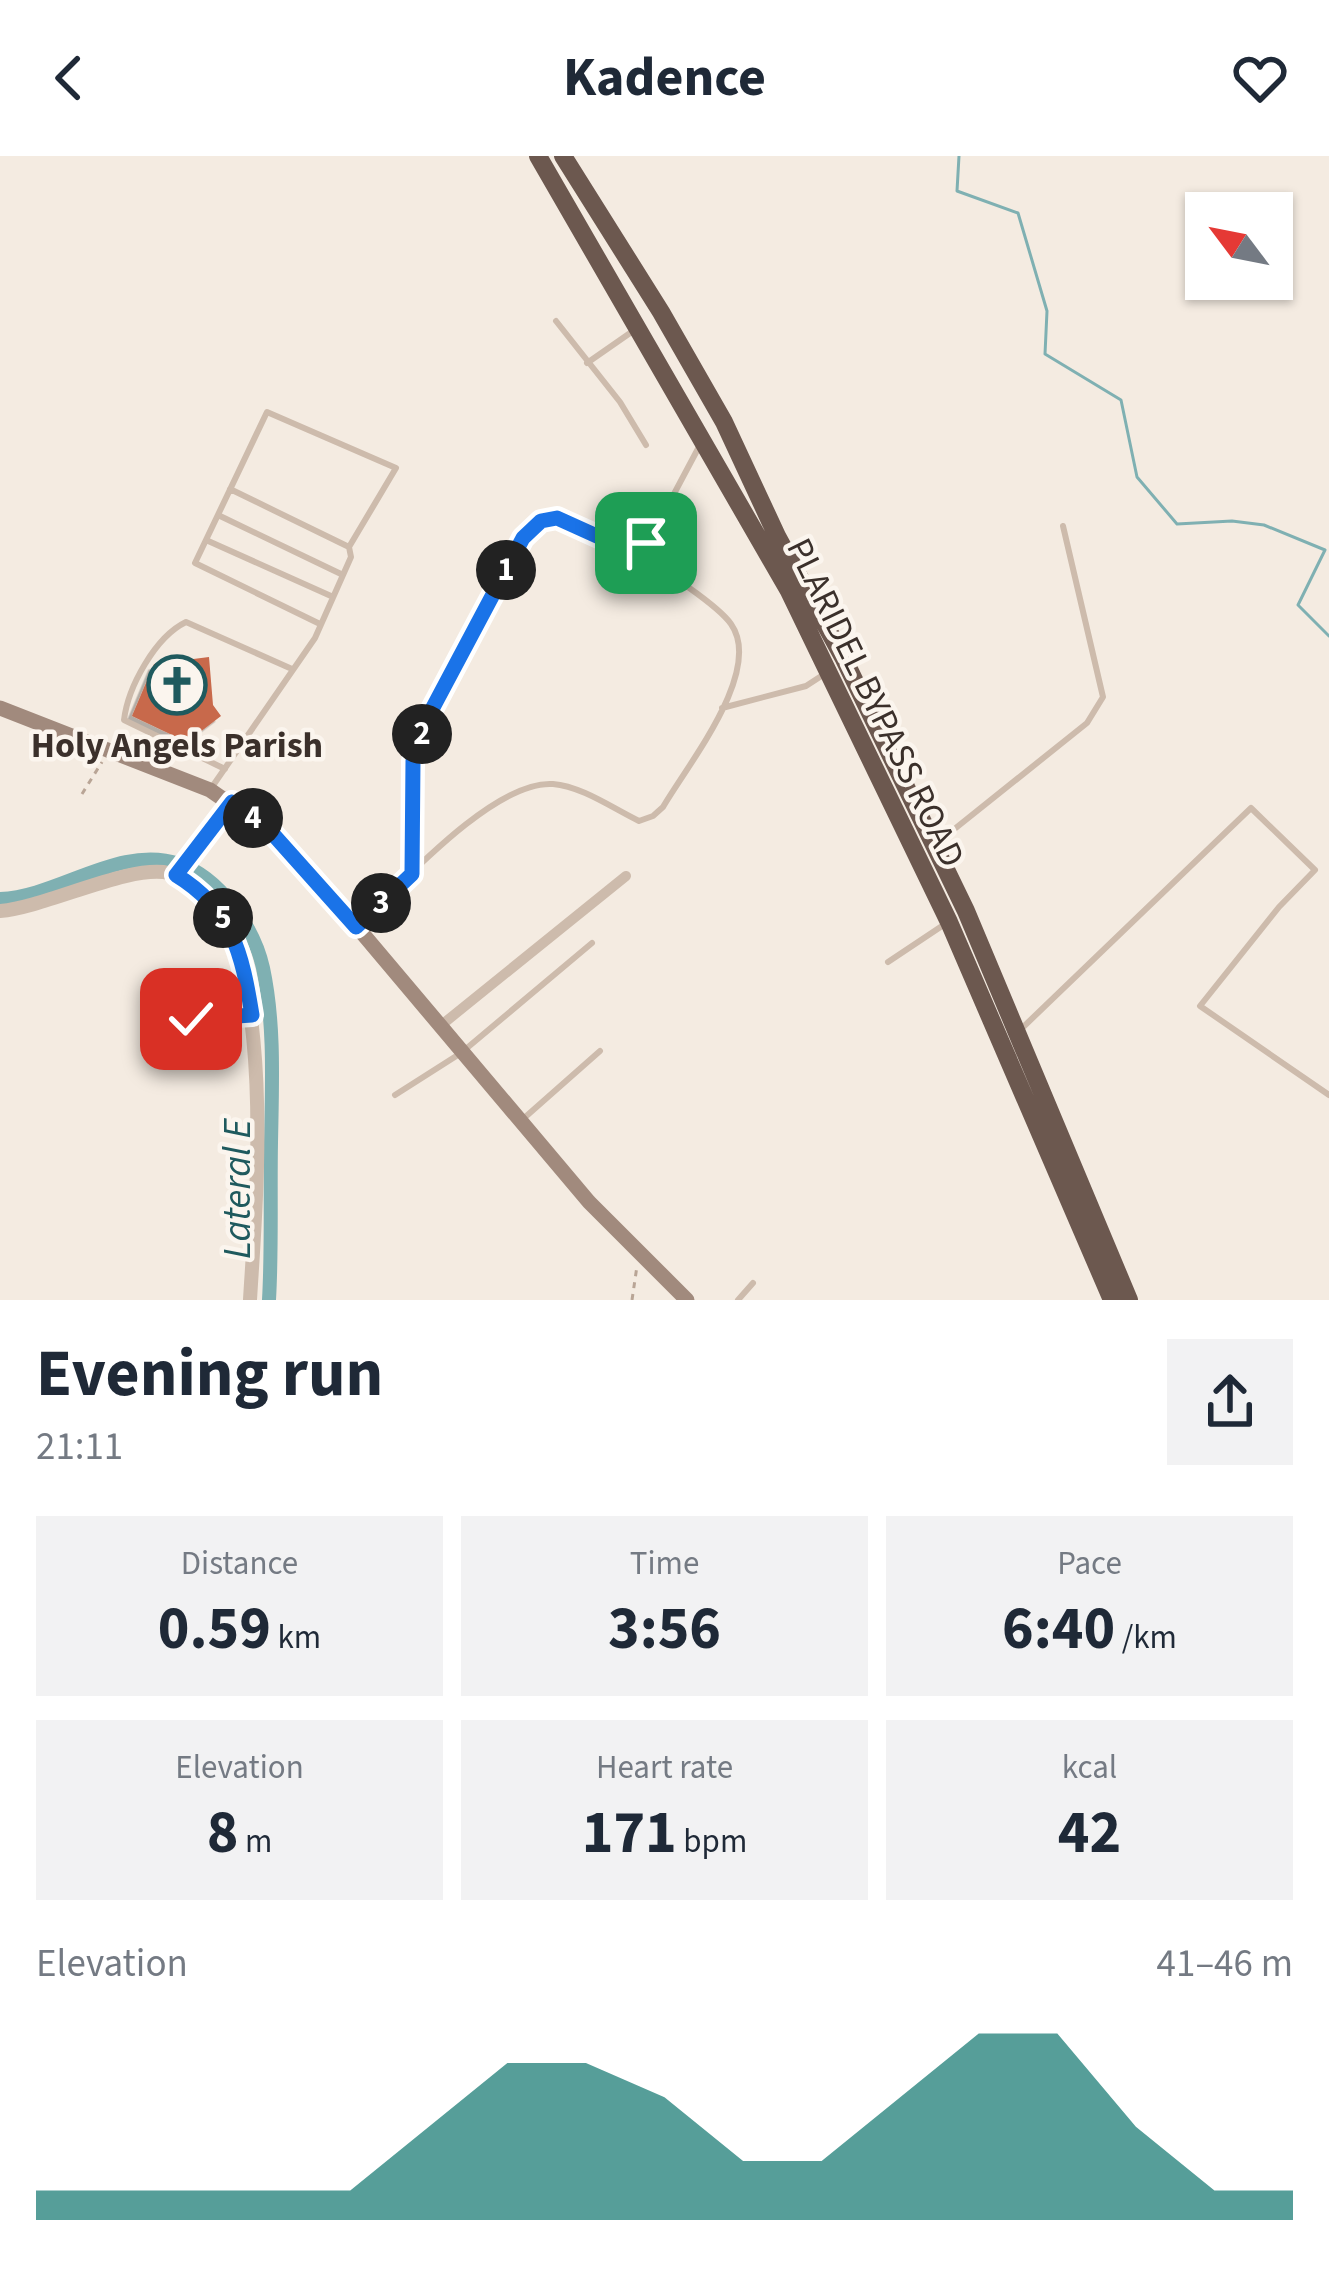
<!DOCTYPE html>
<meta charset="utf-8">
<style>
:root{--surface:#fff;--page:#f2f2f3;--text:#1f2937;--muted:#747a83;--accent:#0f766e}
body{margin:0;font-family:"Source Sans 3",sans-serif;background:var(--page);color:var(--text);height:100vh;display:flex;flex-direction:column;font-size:45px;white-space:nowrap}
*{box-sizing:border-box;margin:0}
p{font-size:39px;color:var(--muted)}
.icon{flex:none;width:66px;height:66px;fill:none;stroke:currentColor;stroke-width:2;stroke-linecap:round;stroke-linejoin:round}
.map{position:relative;height:1144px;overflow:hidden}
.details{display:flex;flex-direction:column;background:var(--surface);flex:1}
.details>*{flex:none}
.needle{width:78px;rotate:302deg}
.fabs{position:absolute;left:1185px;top:36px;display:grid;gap:24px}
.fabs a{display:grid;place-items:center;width:108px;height:108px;border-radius:0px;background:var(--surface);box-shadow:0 3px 9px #0004;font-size:60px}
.pin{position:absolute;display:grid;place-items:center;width:102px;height:102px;color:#fff;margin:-51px;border-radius:24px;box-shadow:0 6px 18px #0006}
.km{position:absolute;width:60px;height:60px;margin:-30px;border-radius:50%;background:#222;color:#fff;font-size:33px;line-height:60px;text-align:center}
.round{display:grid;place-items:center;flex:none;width:126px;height:126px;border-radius:0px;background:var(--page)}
.overview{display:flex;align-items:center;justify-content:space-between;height:204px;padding:0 36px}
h1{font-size:66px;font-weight:700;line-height:90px}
.metrics{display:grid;grid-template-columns:repeat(3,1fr);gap:18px;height:204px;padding:12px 36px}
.metrics div{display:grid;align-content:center;border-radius:0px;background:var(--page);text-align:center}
.metrics b{font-size:60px;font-weight:700}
.metrics small{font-size:33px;font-weight:400}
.metrics p{font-size:33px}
.chart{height:336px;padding:24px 36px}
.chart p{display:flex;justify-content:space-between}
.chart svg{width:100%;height:216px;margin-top:12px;fill:var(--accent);opacity:.7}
header{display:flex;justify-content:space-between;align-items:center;height:156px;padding:0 36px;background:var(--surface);font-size:54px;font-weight:700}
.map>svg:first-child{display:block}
</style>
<header><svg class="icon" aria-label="back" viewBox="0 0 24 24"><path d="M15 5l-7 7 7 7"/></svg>Kadence<svg class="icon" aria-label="heart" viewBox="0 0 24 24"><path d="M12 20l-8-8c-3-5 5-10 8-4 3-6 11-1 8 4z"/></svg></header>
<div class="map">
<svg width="1329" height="1144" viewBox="0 0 1329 1144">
<defs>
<filter id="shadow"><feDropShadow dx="-5.5" dy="5.5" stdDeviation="0" flood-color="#0004"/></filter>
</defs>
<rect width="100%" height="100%" fill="#f4ebe1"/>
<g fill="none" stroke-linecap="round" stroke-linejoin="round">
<path stroke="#7fb0b2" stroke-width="3" d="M959 0 957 35 1018 57 1047 155 1045 198 1121 244 1137 321 1177 368 1232 365 1264 369 1325 394 1298 449 1329 480"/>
<path stroke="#7fb0b2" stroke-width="14" d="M0 743C59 741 119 688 179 708 219 721 254 771 263 812 275 868 272 929 271 987 270 1039 272 1092 269 1144"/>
</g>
<path fill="#c8694b" filter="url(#shadow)" d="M209 501 213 549 221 560 187 586 132 560 154 508Z"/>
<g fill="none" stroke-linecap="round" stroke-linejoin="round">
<path stroke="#b9a596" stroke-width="3" stroke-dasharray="6 6" stroke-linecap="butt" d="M82 638 102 606
M632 1144 637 1110"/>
<path stroke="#cdbbac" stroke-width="6" d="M556 165 620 246 646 289
M587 207 633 175
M230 333 349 391
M218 359 341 418
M206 384 331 440
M722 552 806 530 826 517
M225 613 124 564C128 531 155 481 186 466L292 513
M212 631 315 482 351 401 349 391 396 312 267 256 195 407 320 468
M937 687 1087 567 1103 541 1063 370
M412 718 413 605 429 559 523 382 541 365 557 362 640 399
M358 769C400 729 494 624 553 628 581 630 614 653 639 665L653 660 663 651C688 608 764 515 731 468 718 449 662 413 641 400L701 287
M888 806 945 768
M213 838 244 831
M191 863 248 859
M1018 876 1251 652 1315 714 1279 751 1200 850 1329 939
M395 939 461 897 592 787
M523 963 600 895
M738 1144 753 1127"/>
<path stroke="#cdbbac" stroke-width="10" d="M176 719 232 646
M439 871 626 720"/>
<path stroke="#cdbbac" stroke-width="14" d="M0 755C47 751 129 708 169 717 286 744 255 1053 250 1144"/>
<path stroke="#a18a7d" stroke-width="15" d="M0 552 210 634 272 677 320 727 589 1046 687 1144"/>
<path stroke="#6c584f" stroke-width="18" d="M538 0 789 435 949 766 1112 1144
M563 0 661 156 724 266 777 380 844 503 966 755 1129 1144"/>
</g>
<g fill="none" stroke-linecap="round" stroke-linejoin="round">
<g stroke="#fff" stroke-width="24">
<path id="route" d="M191 863 252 859C242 797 232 753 176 719L232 646 272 677 356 771 412 718 413 605 429 559 523 382 541 365 557 362 641 400 646 387"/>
</g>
<use href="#route" stroke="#1a73e8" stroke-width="15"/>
</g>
<defs>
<g id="church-ring" transform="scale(3)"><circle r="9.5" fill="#fbf5ee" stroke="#1f5a5e" stroke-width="1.5"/><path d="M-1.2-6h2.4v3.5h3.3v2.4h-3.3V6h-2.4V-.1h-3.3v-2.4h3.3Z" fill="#1f5a5e"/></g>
</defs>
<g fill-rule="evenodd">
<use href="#church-ring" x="177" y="529"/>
</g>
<g text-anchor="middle" stroke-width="9" stroke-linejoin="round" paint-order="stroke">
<g font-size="36" fill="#3b302b" stroke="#fbf5ee">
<text transform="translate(877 546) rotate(64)" y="13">PLARIDEL BYPASS ROAD</text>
</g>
<g font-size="36" font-weight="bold" fill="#3b302b" stroke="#fbf5ee">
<text x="177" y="601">Holy Angels Parish</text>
</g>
<g font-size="39" font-style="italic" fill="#1f5a5e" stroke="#fbf5ee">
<text transform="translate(236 1033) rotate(-90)" y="14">Lateral E</text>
</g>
</g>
</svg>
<div class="fabs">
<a><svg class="needle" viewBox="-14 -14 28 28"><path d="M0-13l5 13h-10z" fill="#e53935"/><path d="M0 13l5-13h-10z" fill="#747a83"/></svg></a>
</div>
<div class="pin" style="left:646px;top:387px;background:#1e9e55"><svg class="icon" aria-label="arrive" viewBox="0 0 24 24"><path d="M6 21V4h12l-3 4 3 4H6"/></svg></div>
<div class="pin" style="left:191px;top:863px;background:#d93025"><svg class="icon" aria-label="check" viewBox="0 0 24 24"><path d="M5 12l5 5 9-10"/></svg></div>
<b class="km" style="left:506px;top:414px">1</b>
<b class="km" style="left:422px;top:578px">2</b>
<b class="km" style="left:381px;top:747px">3</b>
<b class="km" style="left:253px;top:662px">4</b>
<b class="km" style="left:223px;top:762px">5</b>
</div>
<section class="details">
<div class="overview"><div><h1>Evening run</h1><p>21:11</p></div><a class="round"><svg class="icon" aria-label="share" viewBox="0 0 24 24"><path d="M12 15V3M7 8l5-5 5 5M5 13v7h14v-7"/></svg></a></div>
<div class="metrics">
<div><p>Distance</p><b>0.59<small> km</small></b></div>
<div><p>Time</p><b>3:56</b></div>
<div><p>Pace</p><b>6:40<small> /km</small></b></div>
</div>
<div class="metrics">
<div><p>Elevation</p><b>8<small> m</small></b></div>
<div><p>Heart rate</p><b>171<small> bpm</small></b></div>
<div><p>kcal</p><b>42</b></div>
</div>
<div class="chart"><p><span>Elevation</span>41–46 m</p>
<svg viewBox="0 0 160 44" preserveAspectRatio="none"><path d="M0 44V38L10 38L20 38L30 38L40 38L50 25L60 12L70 12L80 19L90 32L100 32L110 19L120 6L130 6L140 25L150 38L160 38V44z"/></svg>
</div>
</section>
